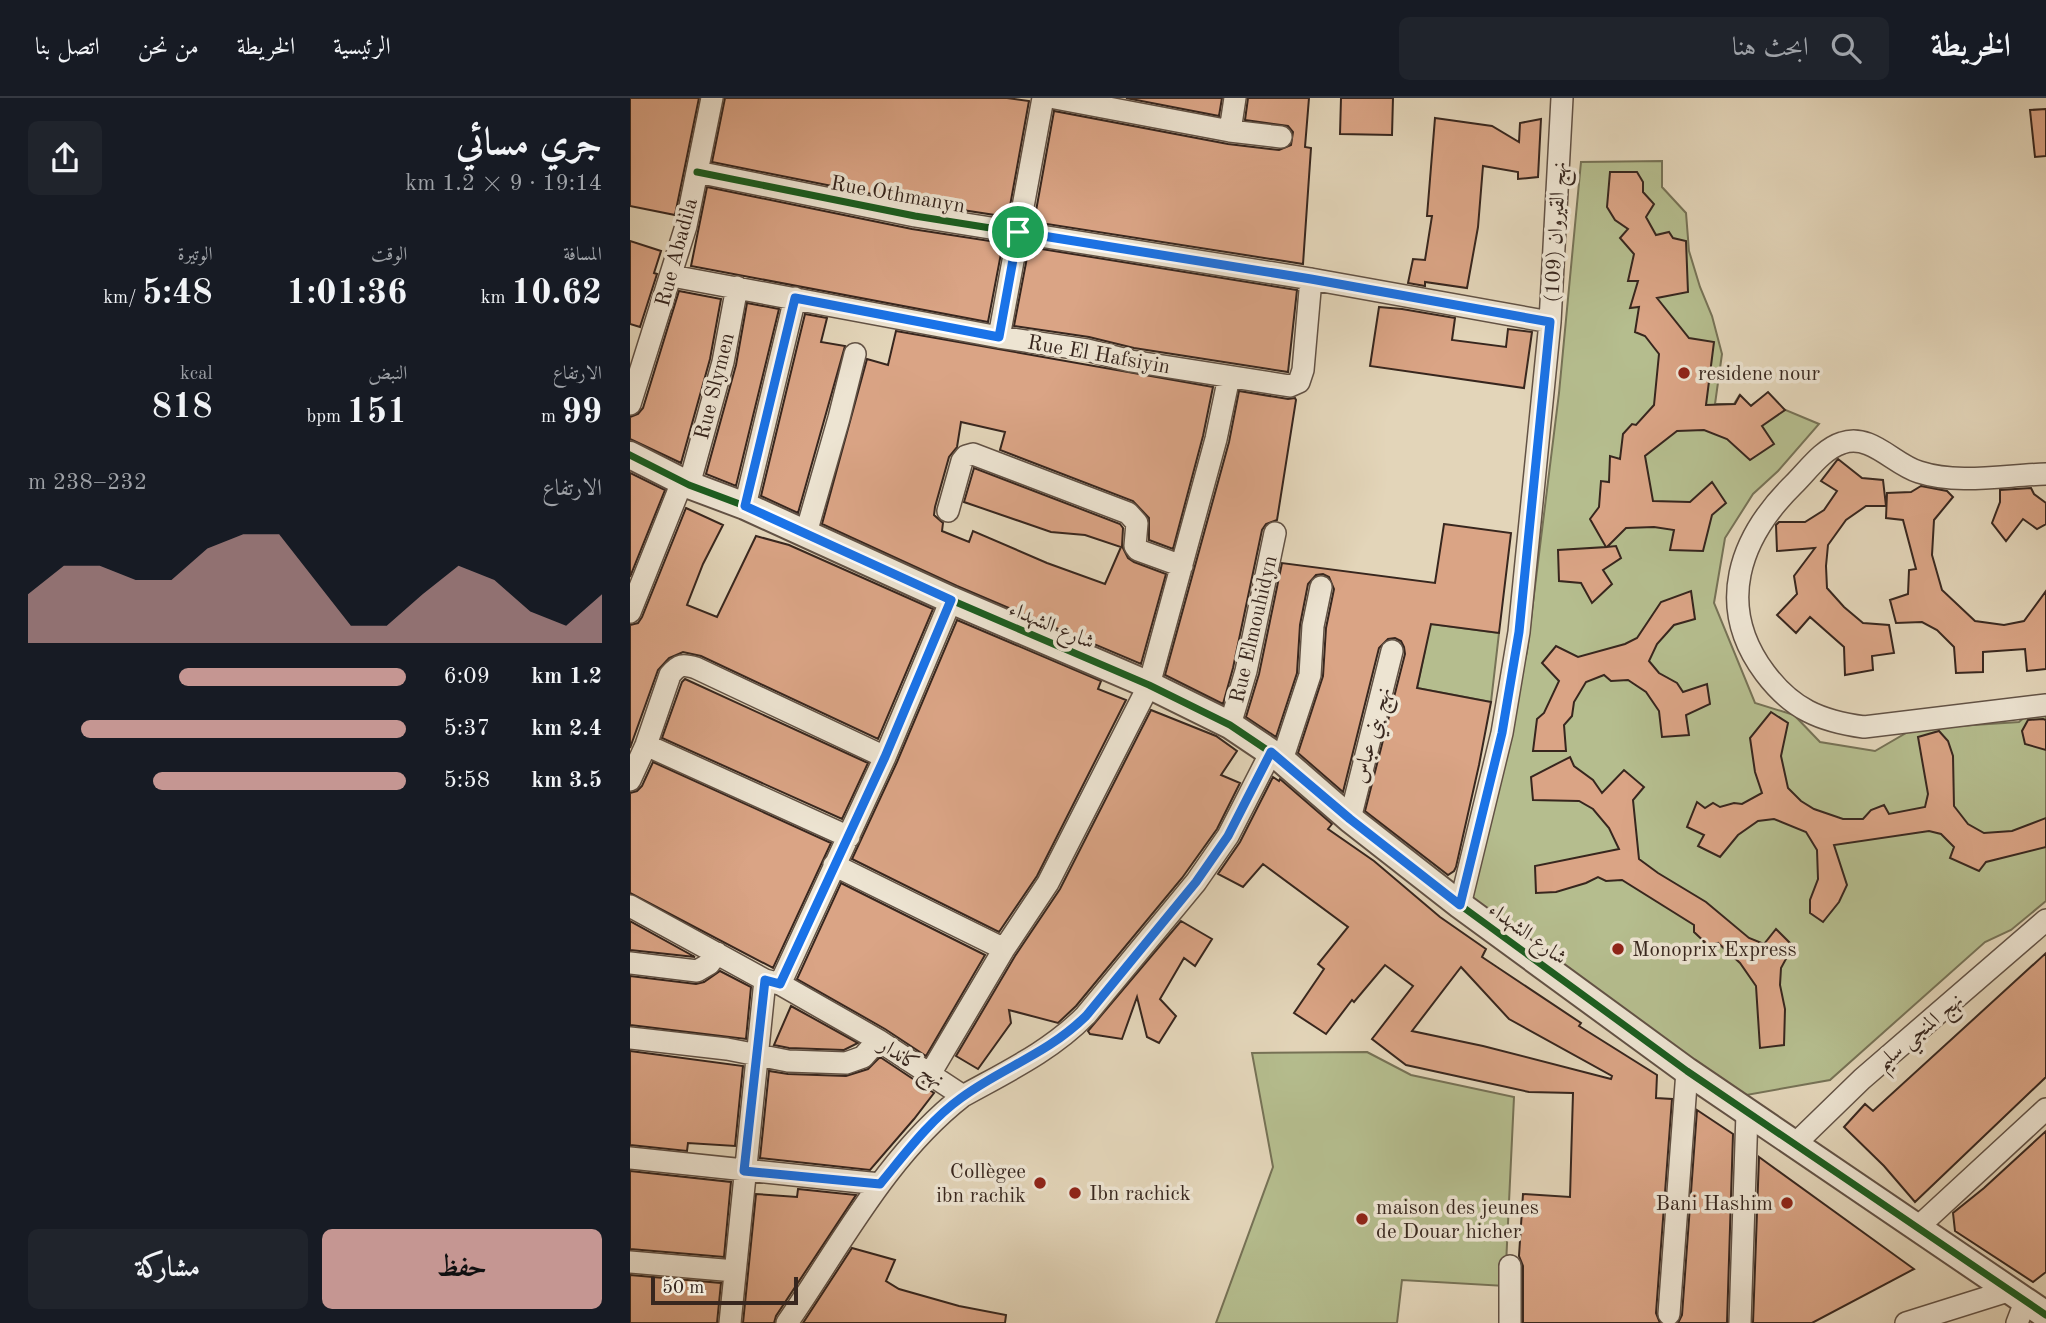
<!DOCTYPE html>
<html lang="ar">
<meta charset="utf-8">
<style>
:root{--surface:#171b24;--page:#20242c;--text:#f1f3f6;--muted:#9ea1a6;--line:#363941;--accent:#c59692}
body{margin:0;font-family:"Old Standard TT",Amiri,serif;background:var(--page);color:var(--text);direction:rtl;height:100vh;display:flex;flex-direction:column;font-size:26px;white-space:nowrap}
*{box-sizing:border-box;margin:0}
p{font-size:23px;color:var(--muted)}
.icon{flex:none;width:38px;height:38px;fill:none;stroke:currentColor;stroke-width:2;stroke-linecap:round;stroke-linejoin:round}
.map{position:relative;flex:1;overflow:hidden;direction:ltr}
.panel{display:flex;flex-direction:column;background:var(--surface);width:630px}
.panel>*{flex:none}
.scale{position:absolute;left:21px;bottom:18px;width:147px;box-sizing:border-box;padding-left:7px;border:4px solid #37261e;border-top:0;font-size:19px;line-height:24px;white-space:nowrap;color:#37261e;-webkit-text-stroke:5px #ede4d2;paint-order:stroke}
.pin{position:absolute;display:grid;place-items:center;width:60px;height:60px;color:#fff;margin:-30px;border:4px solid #fff;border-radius:50%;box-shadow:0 2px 7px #0007}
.round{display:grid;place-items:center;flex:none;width:74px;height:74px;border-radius:10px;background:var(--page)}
.overview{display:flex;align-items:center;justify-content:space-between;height:119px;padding:0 28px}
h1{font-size:38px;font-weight:800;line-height:52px}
.figures{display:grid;grid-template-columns:repeat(3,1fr);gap:10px;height:119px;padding:7px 28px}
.figures div{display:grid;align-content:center}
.figures b{font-size:35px;font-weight:800}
.figures small{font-size:19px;font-weight:400}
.figures p{font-size:19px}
.chart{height:196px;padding:14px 28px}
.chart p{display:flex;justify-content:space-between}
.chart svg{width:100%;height:126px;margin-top:7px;fill:var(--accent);opacity:.7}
.primary-button{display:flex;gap:14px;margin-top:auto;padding:14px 28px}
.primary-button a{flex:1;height:80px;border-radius:10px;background:var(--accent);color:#111;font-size:28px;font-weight:800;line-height:80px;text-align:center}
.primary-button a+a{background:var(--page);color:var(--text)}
ul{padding:0 28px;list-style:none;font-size:23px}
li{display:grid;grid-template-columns:112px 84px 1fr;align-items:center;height:52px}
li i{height:18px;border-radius:9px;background:var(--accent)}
header{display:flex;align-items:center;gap:42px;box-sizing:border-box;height:98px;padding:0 35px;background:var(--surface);border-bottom:2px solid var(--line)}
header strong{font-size:33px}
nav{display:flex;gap:38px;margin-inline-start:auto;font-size:24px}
.search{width:490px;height:63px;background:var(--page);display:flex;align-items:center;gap:18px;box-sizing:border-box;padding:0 24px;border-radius:10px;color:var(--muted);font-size:26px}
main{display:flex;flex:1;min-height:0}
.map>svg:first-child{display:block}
</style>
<header>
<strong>الخريطة</strong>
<div class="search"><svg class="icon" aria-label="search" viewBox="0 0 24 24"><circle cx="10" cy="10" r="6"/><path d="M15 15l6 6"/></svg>ابحث هنا</div>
<nav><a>الرئيسية</a><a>الخريطة</a><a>من نحن</a><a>اتصل بنا</a></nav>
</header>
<main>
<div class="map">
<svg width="1416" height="1225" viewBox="0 0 1416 1225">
<rect width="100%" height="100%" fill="#e3d5b9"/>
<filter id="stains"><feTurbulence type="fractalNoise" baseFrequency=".00286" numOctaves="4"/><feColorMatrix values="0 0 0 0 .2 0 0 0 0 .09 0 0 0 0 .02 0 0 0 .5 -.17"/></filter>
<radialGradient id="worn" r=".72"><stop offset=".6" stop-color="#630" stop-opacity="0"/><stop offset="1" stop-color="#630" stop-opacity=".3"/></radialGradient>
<path fill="#b5bd8e" stroke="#767256" stroke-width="2" d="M1032 63V89L1056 115 1059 153 1070 189 1082 218 1092 256 1085 306H1104L1109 298 1119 309 1138 295 1153 311 1189 326 1148 373 1123 396 1095 440 1084 505 1125 605 1164 617 1190 644 1245 653 1283 631 1389 624 1403 612 1416 613V803L1381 832 1355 844 1200 982 1111 998 841 807 897 553 929 295 951 64Z
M771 522 869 535 861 604 787 590 795 552 768 548Z
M737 954 781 977 884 999 875 1188 772 1182 767 1225H586L643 1069 622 955Z"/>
<path fill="#daa485" stroke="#37261e" stroke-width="2" fill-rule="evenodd" d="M0 0H69L45 117 0 108Z
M95 0H377L399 3 378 119 287 105 82 64Z
M496 0H592L589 18Z
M618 0H679L675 49 681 50 673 166 404 124 424 13 598 46 649 52 661 47 663 34 658 28 615 22Z
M711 0H763L762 37 710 36Z
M1416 11V58L1405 59 1400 12Z
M805 20 862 28 889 44 890 25 911 21 908 79 888 81V74L853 68 848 129 837 190 795 184V188L778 185 783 161 795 162 802 118H797Z
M980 74H1007L1013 84V94L1024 106 1016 119 1026 137 1039 134 1043 140 1056 143 1058 194 1027 200 1059 240 1084 244 1076 307 1105 306 1110 297 1121 308 1138 294 1155 312 1132 328 1144 346 1120 362 1097 341 1074 332 1047 333 1015 358 1023 403 1060 404 1082 384 1096 405 1082 417 1073 453 1040 452 1044 432 1024 429 996 430 977 449 986 448 991 460 973 472 982 486 962 505 951 485 929 483 928 452 976 449 960 421 969 409 971 383 979 384 980 358 990 361 993 336 1002 326 1006 327 1024 307 1029 256 1015 238 1005 234 1009 209 1000 210 1008 183H998L1004 156 990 140 998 131 985 122 977 109Z
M77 89 282 131 373 145 358 224 61 168Z
M0 143 31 153 24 175 27 176 10 229 0 226Z
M399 149 667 192 658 274 504 250 459 239 384 228Z
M49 193 91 201 80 261 51 365 0 341V319L8 316 13 310Z
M117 205 149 211 106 388 76 376 106 267Z
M749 209 772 211 825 220 822 242 876 249 878 231 902 234 894 290 740 268Z
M175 216 197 220 191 244 215 248 168 415 131 398Z
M266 233 583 289 573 338 543 451 519 442V420L503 403 370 352 375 334 331 324 327 349 319 359 305 409 304 417 313 425 312 433 339 444 343 433 417 465 475 486 491 449 455 437 421 434 334 404 344 370 490 426 493 430 492 448 498 460 504 464 536 476 511 566 327 488 192 426 237 261 258 267Z
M609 293 658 301 665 300 666 302 647 422 636 426 632 432 603 570 593 606 535 577 599 344Z
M1208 361 1232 380 1253 382 1256 408H1236L1216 422 1198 447 1196 468 1197 490 1214 509 1233 525 1259 527 1264 555 1242 558 1243 572 1215 577 1214 549 1180 519 1166 535 1147 517 1167 496 1164 478 1185 450 1147 453 1146 427 1149 424H1175L1194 412 1207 393 1191 383Z
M0 375 35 392 0 479Z
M1291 388 1317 393 1323 399 1304 422 1302 457 1312 492 1345 523 1374 527 1394 523 1416 493V571L1397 573 1395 551 1353 554V574L1326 575 1324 549 1307 532 1292 524 1266 525 1260 502 1278 496 1279 472 1286 471 1273 422 1256 420 1257 395 1281 394Z
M1401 390 1404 396 1416 405V426L1407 431 1393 421 1376 443 1362 425 1370 404V392Z
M56 410 93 427 73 466 57 507 87 519 126 438 159 447 303 511 248 641 71 558 53 554 39 560 28 572 0 650V527L8 525 12 519Z
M814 426 881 435 869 535 801 526 787 590 861 604 849 667 826 769 824 773 818 777 735 713 775 556 774 549 771 543 765 540 758 541 749 550 713 694 668 655 693 578 696 530 704 491 699 479 693 476 686 477 678 486 670 527 667 575 646 639 616 619 629 576 652 465 805 485Z
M1061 493 1065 521 1044 527 1027 546 1019 563 1029 575 1047 585 1053 594 1077 586 1080 606 1056 617 1059 637 1032 639 1029 613 1016 594 998 582 981 583 974 577 956 584 944 604 942 618 934 627 936 653H903L907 621 914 615 929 583 912 565 926 548 948 559 995 546 1007 540 1031 504Z
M327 522 471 583 468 591 496 602 407 778 369 834 222 761 267 664Z
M55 581 238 665 212 721 32 640 52 584Z
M521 612 586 638 607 653 591 677 610 685 587 731 552 780 446 908 428 925 379 912 381 925 348 971 326 958 385 858 430 791Z
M1141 614 1158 625 1151 658 1158 690 1171 703 1184 711 1213 721H1233L1241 712 1254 707 1259 716 1295 709 1298 696 1288 639 1309 633 1318 643 1323 658 1324 708 1338 726 1354 735 1382 733 1416 720V749L1356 764 1349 773 1320 760 1324 749 1311 736 1299 733 1204 747 1217 787 1209 804 1193 824 1180 815V802L1188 781 1187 752 1176 734 1144 721 1128 723 1108 737 1090 759 1068 748 1074 737 1057 729 1067 704 1075 710 1083 705 1090 709 1104 705 1112 706 1132 695 1125 674 1120 640Z
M1413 621 1416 622V652L1395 646 1392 633 1398 622Z
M940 659 944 668 963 682 972 695 994 672 1014 689 1003 702 1009 761 1028 775 1076 804 1119 840 1134 846 1146 831 1163 848 1151 870 1150 887 1155 911 1154 947 1130 950 1126 888 1110 865 1088 845 1079 848 1064 834V827L992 782 976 783 968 779 956 785 926 794 906 795 905 768 989 751 979 730 963 711 949 703 903 702 901 679Z
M23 664 201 745 143 870 0 795V695L7 693 12 688Z
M643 679 649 683 650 681 702 726 698 731 744 763 810 819 856 851 852 859 951 925 949 928 1027 977 1026 1000 1042 1001 1026 1215 1030 1225H893V1168L889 1158 893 1096 940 1099 943 995 899 994 776 967 742 941 783 888 755 867 724 904 722 902 696 936 664 915 694 871 688 866 718 829 633 766 613 789 588 776 610 744ZM831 869 879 921 982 978 981 981 853 948 782 933Z
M211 785 355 857 296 958 255 931 167 881Z
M0 823 65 859 0 852Z
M551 823 582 841 565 868 554 860 530 901 546 918 529 945 517 939 507 899 492 941 460 936 458 933Z
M1416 855V979L1285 1104 1254 1068 1214 1029 1235 1006 1243 1013Z
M90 873 121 889 116 941 0 927V878L66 886 74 884Z
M161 908 228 945 214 952 159 950 144 947Z
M0 953 113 968 105 1048 58 1045 57 1053 0 1047Z
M250 959 304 995 284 1021 240 1072 130 1060 139 973 158 976 216 978 238 971Z
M1067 1012 1103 1036 1097 1225H1048L1052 1217Z
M1416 1033V1174L1403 1184 1325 1133 1323 1115 1354 1090Z
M1129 1059 1284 1171 1182 1225H1123Z
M0 1073 101 1084 94 1159 0 1151Z
M168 1091 226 1097 146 1218 144 1225H113L126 1096 167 1099Z
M222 1150 265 1162 256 1183 269 1191 329 1208 376 1217 375 1225H173Z
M0 1177 91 1185 87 1225H0Z"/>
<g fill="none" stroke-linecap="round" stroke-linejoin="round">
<g stroke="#625245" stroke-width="24">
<path id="minor" d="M425 0 600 33 651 39
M600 33 605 0
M67 74 285 118 681 181 920 224
M42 178 369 239 457 252 501 263 660 288 669 284 673 272 681 181
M369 239 413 0
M0 306 56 128 82 0
M1416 376C1375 377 1329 387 1289 374 1263 366 1241 335 1212 345 1193 351 1178 372 1164 386 1109 440 1085 508 1135 575 1162 611 1190 623 1234 629L1416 607
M59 387 93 264 107 189
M115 408 165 200
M318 413 332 363 336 358 343 356 498 415 507 425 505 448 508 452 552 468
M176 435 209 320 225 256
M0 514 52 384
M600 627 616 573 645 435
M16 647 219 739
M652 662 680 577 683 528 691 489
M0 682 16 647 40 577C49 566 53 566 66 570L255 659
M720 721 762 553
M204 767 374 851
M830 807 872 635 889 534 920 224 932 0
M0 808 135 882 150 886 248 942 333 998C376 974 421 953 456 917L566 784 598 738 641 654
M0 865 67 873 79 866 87 855
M150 886 255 659 321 502
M0 940 97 951 158 963 216 965 233 959 248 942
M300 976 374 851 418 785 519 587 586 341 599 279
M1164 1047 1232 981 1416 822
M0 1060 250 1086
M1287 1130 1416 1011
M0 1164 105 1173
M880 1168V1225
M1039 1216 1057 973
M100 1225 135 882
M157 1225C211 1147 257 1057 333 998
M1110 1225 1117 1015
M1276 1225 1381 1192
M1387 1225 1395 1204"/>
</g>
<g stroke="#625245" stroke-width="30">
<path id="tertiary" d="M0 357 59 387 115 408 321 502 519 587 600 627 652 662 720 721 830 807 1057 973 1416 1217"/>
</g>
<use href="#minor" stroke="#ede4d2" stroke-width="21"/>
<use href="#tertiary" stroke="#ede4d2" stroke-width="26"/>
<g stroke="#ede4d2" stroke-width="11">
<path id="cycleway" d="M67 74 285 118 681 181 920 224
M0 357 59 387 115 408 321 502 519 587 600 627 652 662 720 721 830 807 1057 973 1416 1217"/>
</g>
<use href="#cycleway" stroke="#1b5e20" stroke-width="7"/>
</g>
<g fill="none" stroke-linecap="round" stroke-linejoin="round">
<g stroke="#fff" stroke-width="14">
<path id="route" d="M388 134 681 181 920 224 889 534 872 635 830 807 720 721 641 654 598 738 566 784 456 918C416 957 373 969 331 1000 299 1023 275 1056 250 1086L114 1073 135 882 150 886 255 659 321 502 115 408 165 200 369 239Z"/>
</g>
<use href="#route" stroke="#1a73e8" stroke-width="9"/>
</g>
<g fill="#8f2418" stroke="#ede4d2" stroke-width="2.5">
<circle cx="1054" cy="275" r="7"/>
<circle cx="988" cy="851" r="7"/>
<circle cx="410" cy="1085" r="7"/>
<circle cx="445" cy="1095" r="7"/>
<circle cx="1157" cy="1105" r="7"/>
<circle cx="732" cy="1121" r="7"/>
</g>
<g text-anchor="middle" stroke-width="7" stroke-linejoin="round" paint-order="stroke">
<g font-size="21" fill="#37261e" stroke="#ede4d2">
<text transform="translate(268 96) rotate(10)" y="7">Rue Othmanyn</text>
<text transform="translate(925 134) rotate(-87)" y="7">نهج القيروان (109)</text>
<text transform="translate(46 154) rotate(-75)" y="7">Rue Abadila</text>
<text transform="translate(469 256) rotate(10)" y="7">Rue El Hafsiyin</text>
<text transform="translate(84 288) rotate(-76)" y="7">Rue Slymen</text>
<text transform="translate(422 527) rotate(23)" y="7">شارع الشهداء</text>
<text transform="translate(623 531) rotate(-77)" y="7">Rue Elmouhidyn</text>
<text transform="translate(741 637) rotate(-75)" y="7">نهج بني عباس</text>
<text transform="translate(898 835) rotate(36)" y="7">شارع الشهداء</text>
<text transform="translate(1289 933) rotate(-40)" y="7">نهج المنجي سليم</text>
<text transform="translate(282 964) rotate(33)" y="7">نهج كاندار</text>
</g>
<g font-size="21" fill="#37261e" stroke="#ede4d2" text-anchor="start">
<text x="1068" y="282">residene nour</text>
<text x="1002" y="858">Monoprix Express</text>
<text x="396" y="1080" text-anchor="end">Collègee<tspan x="396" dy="24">ibn rachik</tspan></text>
<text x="459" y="1102">Ibn rachick</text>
<text x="1143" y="1112" text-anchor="end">Bani Hashim</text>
<text x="746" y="1116">maison des jeunes<tspan x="746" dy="24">de Douar hicher</tspan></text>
</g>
</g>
<rect width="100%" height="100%" filter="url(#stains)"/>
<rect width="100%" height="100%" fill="url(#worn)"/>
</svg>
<div class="scale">50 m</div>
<div class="pin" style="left:388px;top:134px;background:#1e9e55"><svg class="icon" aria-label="arrive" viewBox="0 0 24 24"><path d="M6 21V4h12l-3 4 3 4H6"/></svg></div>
</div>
<section class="panel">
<div class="overview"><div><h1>جري مسائي</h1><p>19:14 · 9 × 1.2 km</p></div><a class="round"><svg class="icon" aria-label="share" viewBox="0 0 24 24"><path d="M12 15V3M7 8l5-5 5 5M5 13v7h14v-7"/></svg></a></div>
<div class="figures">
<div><p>المسافة</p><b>10.62<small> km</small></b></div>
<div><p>الوقت</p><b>1:01:36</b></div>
<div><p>الوتيرة</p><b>5:48<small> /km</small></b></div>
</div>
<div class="figures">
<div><p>الارتفاع</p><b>99<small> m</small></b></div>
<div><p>النبض</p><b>151<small> bpm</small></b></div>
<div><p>kcal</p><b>818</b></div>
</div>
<div class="chart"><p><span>الارتفاع</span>232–238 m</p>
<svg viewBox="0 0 160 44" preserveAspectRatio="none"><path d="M0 44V27L10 17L20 17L30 22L40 22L50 11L60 6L70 6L80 22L90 38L100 38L110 27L120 17L130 22L140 33L150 38L160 27V44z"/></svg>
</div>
<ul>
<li><b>1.2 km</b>6:09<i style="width:60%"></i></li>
<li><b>2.4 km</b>5:37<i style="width:86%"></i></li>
<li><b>3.5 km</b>5:58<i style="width:67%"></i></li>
</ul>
<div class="primary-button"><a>حفظ</a><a>مشاركة</a></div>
</section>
</main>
